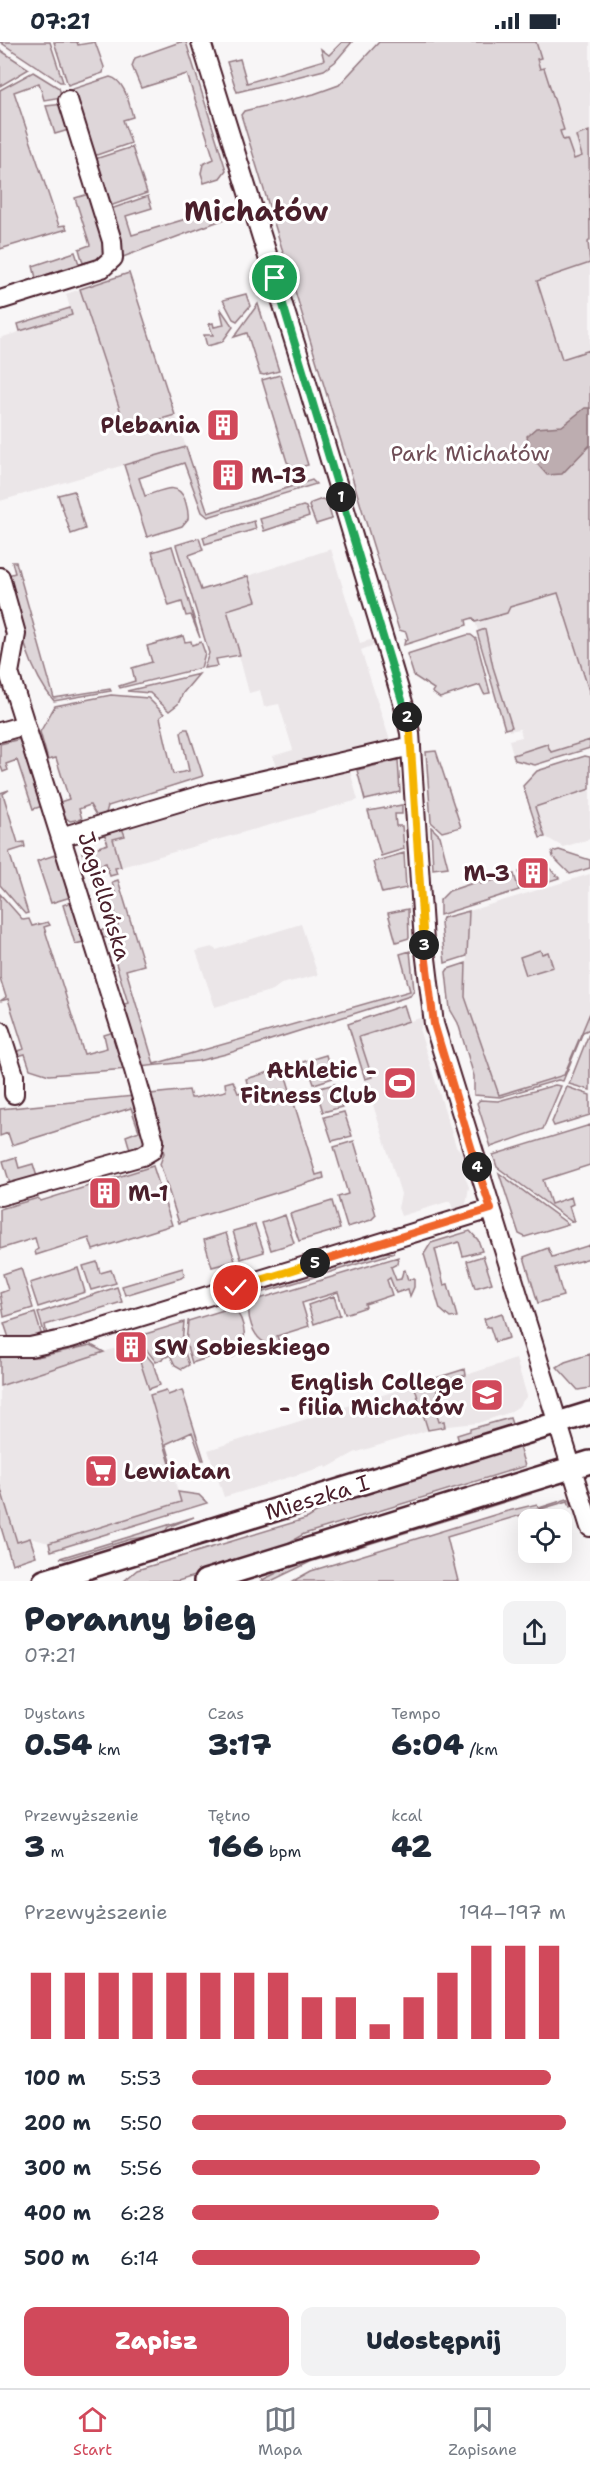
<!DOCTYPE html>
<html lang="pl">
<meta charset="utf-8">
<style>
:root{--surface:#fff;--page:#f2f2f3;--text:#1f2937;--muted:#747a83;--line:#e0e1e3;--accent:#d1495b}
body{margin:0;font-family:"Shantell Sans",sans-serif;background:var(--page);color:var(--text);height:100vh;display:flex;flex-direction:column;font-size:22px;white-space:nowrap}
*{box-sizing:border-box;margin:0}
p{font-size:20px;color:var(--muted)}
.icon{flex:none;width:33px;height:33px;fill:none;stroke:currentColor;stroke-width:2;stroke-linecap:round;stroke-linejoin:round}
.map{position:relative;height:1539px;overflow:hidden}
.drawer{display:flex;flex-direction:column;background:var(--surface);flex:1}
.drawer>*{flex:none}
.fabs{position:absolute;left:518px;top:1467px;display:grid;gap:12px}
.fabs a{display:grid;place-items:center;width:54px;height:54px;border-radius:12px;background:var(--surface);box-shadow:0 6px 24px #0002;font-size:30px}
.pin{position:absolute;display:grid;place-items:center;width:51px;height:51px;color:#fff;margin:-26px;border:3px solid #fff;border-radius:50%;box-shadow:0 2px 6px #0007}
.km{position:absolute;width:30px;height:30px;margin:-15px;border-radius:50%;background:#222;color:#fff;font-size:16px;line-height:30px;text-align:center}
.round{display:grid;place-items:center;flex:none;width:63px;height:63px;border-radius:12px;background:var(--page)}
.summary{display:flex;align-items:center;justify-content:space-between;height:102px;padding:0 24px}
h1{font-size:33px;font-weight:800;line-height:45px}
.stats{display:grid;grid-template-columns:repeat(3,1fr);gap:9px;height:102px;padding:6px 24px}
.stats div{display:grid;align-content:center}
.stats b{font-size:30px;font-weight:800}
.stats small{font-size:16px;font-weight:400}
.stats p{font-size:16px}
.chart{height:168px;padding:12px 24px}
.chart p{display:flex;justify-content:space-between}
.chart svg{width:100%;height:108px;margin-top:6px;stroke:var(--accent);stroke-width:6}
.action{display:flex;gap:12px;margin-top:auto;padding:12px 24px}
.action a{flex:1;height:69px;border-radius:12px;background:var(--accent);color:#fff;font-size:24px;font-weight:800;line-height:69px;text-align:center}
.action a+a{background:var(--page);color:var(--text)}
ul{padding:0 24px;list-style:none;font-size:20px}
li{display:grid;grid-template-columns:96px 72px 1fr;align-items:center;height:45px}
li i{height:15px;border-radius:8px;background:var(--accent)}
.status{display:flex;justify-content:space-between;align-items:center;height:42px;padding:0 30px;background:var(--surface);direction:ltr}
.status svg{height:16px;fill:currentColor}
.dock{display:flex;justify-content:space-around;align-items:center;height:84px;border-top:2px solid var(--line);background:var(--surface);font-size:16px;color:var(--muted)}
.dock a{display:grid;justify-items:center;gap:3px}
.dock .active{color:var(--accent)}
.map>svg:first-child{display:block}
</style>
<div class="status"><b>07:21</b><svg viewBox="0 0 49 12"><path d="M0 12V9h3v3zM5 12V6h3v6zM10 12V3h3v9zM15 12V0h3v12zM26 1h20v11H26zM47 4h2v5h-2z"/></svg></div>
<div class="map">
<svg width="590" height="1539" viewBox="0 0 590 1539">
<rect width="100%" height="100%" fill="#f8f6f7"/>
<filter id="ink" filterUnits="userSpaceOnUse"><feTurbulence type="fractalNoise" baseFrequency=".0167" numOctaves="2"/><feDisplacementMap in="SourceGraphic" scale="12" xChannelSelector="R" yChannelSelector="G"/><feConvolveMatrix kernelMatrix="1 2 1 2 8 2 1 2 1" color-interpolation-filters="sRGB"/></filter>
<g filter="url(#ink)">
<path fill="#ebe6e8" d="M454 0H590V321L561 330Z
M129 231 186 405 0 459V296L72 273 66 252Z
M331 507 360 601 370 598 377 602 361 608 392 705 276 727 273 714 293 708 279 662 264 665 260 648 249 651 227 568 256 559 248 534Z
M559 551 590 652V698L550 710 547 702 513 713 509 698 522 695 520 687 509 689 474 576Z
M349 725 358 758 121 825 113 796 124 793 121 782 210 755Z
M590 747V797L563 805 544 794 534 765Z
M590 832V971L564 1033 499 1053 465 955 469 869Z
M301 882 318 933 281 942 273 948 215 965 196 909 212 905 216 908Z
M423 975 420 990 456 1104 465 1113 468 1122 463 1129 469 1145 466 1162 454 1170 450 1159 401 1174 398 1166 401 1152 365 1037 371 1035 359 995Z
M134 1300 181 1460 49 1501 30 1496 18 1501 0 1444V1344Z
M516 1317 527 1354 518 1365 508 1371 478 1381 438 1385 422 1390 354 1411 327 1426 326 1424 224 1455 208 1408 414 1343 416 1349Z"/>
<path fill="#ded6d9" stroke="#947a82" stroke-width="1.5" d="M0 0H50L63 40H60Z
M54 0H77L78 3 95 0 104 25 103 31 68 43Z
M180 0H186L226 128 220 136 204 141 201 131 203 122 214 117 187 32 141 46 132 24 135 16Z
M342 0H352L335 20 324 28 237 50 227 20 240 17 247 41 324 18 321 7 329 13Z
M379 0H536L541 16 537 17 540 27 544 26 564 88 560 89 563 98 567 97 574 117 582 114 576 94 589 89 590 198 588 200 590 221 537 239 562 317 590 308V652L558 551 510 565 507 571 475 580 473 576 466 578 467 583 404 603 405 598 408 597 406 590 399 588 241 73 244 69 314 52 339 43Z
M0 8 29 27 0 44Z
M33 30 59 46 62 55 44 58 39 41 14 50 59 184 65 183 67 187 0 207V48Z
M110 35C125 38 129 62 133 75L123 78 131 101 91 115 70 48Z
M64 62 72 87 55 92 46 64Z
M132 105 147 151 107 165 92 118Z
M92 151 105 192 104 216 88 224 87 220 83 221 79 207 90 203 75 156Z
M148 154 152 166 126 174 132 193 226 165 230 175 123 215 108 168Z
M75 210 79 222 36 236 33 224Z
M129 231 175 373 141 383 128 382 122 374 80 247Z
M246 252 250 264 237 279 233 277 223 258Z
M258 262 279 329 264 333 260 332 247 291 234 295Z
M70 266 72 273 20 289 18 282Z
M220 266 233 285 222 300 207 304 204 293H213L209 282 213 281 214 285 224 283Z
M280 333 308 423 296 426 287 420 262 338Z
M186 405 208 471 312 438 316 442 208 475 202 470 184 421 139 436 145 454C161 449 178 438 185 458 187 465 189 470 188 477L182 484 147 495 124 423Z
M74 449 85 487 71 492 58 453Z
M322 457 327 459 332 477 316 482 309 464 311 461Z
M303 464 306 465 309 474 264 489 260 477Z
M254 479 256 487 205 502 203 495Z
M199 496 203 508 189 513 201 548 248 534 256 559 227 568 240 613 216 617 218 624 204 626 209 611 176 503Z
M172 504 200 596 191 573 186 574 182 560 169 564 152 510Z
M12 520H16L54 656 110 647 111 649 54 659C25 624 18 576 8 533L15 531Z
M485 587 493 625 512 685 505 687 477 590Z
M467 593H471L476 597 490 651 484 652 480 643 440 656 432 650 434 647 414 634 407 612Z
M183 594 185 600 191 599 192 603 201 600 205 611 201 626 120 646 119 644 135 639 132 626 152 620 147 604Z
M199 632 183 651 178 662 169 669 150 651 127 649Z
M111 653 148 656 164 672 160 675 173 732 189 729 181 691 184 687H188L203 734 108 764 106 771 97 775 90 763 79 767 82 777 70 779 66 776 60 760 69 757 56 716 48 718 40 690 55 664Z
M20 697 46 763 33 767 17 718 6 722 8 728 3 730 0 722V702Z
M590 698V706L535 723 515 718 513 713 547 702 551 710Z
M436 709 461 785 442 790 431 780 426 710Z
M585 714 590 715V747L535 765 545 795 540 796 523 744 537 729Z
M398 718 400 750 365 758 357 728Z
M9 748 3 752 18 801 24 800 25 805 9 810 28 871 25 872 0 843V751Z
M402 763V772H395L396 784H402L404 807 381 814 368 769Z
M431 785 440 794 448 825 433 827Z
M122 786 125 794 113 797 121 825 115 826 117 832 110 834 106 821 77 830 87 825 82 810 108 802 104 791Z
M559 808 590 818V826L570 832 553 815 552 810Z
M61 811 74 854 51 861 37 819Z
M404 811 406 846 382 851 373 820Z
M536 820 545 822 559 836 524 847 519 830 525 828 529 838 540 835Z
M514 832 519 848 440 873V858L449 849 479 839 481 842Z
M118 838 144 923 126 928 154 1022 410 949 400 912 410 909 414 948 410 954 226 1012 198 1019 139 1025 119 964 128 961 108 895 98 897 96 890 118 883 114 866 108 868 105 858 116 854 112 840Z
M0 852 23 878 29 877 32 884 48 880 50 883 44 885 84 1012 107 1006 104 993 117 989 127 1027 49 1033 30 1027 25 1012 14 1015 13 1011 24 1007 8 957 0 959 6 955 0 936Z
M76 858 88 899 75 902 63 863Z
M408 867 409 896 396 900 388 871Z
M469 869 467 914 445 921 441 881 443 876Z
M540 908 542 912 548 910 553 925 526 933 520 915Z
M466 921 465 955 499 1053 564 1033 590 971V987L583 990 563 1039 558 1038 500 1055 474 1053V1034L458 981 450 967 446 930 448 927Z
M404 963 409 979 359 995 372 1035 365 1037 348 982Z
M590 989V1048L569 1042Z
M326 1013 333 1036 314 1042 309 1028 286 1035 316 1133 323 1131 324 1136 179 1181 160 1122 164 1111 148 1060 150 1052 189 1048 191 1056H194L226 1049 225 1041 233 1039 238 1051 249 1048 246 1037Z
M335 1042 342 1065 323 1070 316 1047Z
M555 1043 561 1044 543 1087 491 1105 477 1061 480 1058 498 1059Z
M567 1045 590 1053V1073L554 1084 552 1080Z
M134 1054 146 1100 143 1104 131 1111 126 1094 139 1089 131 1066 12 1103 8 1091 0 1094V1067Z
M344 1070 352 1094 332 1099 324 1075Z
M590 1083V1123L543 1138 551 1162 571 1155 573 1162 569 1164 574 1180H572L497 1125 493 1113Z
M354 1099 376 1173 371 1178 347 1185 338 1155 348 1152 334 1105Z
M16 1115 19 1126 33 1122 38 1138 11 1145 3 1119Z
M153 1124 172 1183 93 1208 89 1196 36 1213 35 1209 38 1207 35 1196 0 1207V1167L38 1156 41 1159Z
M499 1131 568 1182 525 1195 519 1192Z
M332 1159 340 1187 299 1199 290 1172Z
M285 1173 294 1201 271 1208 262 1181Z
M255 1183 264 1210 241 1217 233 1189Z
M470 1189 478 1198 482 1209 463 1214 459 1200 435 1207 444 1243 448 1242 457 1275 450 1276 440 1267 424 1212 431 1201Z
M226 1191 235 1219 212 1225 204 1198Z
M590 1203V1216L555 1226 563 1254 538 1261 524 1215 548 1206 552 1215Z
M384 1210 394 1211 254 1253 260 1248Z
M483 1214 492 1241 475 1246 467 1219Z
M398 1215 397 1222 391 1225 396 1238 401 1237 403 1229 405 1228 408 1238 414 1236V1245L410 1254 408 1247 396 1251 390 1236 387 1238 392 1253 365 1262 366 1265 345 1272 338 1250 302 1261 309 1284 277 1294 279 1300 267 1302C252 1295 247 1275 249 1260Z
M97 1220 100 1231 111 1228 116 1241 91 1248 83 1224Z
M21 1226 33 1266 4 1275 0 1251 8 1248 3 1232Z
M78 1226 85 1250 38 1265 30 1241Z
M183 1226 184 1234 181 1236 125 1253 122 1244Z
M117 1245 122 1260 45 1283 47 1293H45L38 1271Z
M334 1254 340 1273 314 1282 308 1263Z
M233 1265C245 1278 251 1304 233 1315L231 1308 192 1321 186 1301 188 1279Z
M35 1271 42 1294 9 1296 4 1281Z
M502 1271 509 1296 495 1300 490 1285H487L484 1277Z
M184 1280 182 1301 189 1323 182 1327 175 1323 170 1313 156 1320 142 1302 139 1294Z
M132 1296 153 1321 160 1343 149 1347 134 1301 120 1305 119 1300Z
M91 1303 104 1310 0 1344V1315H37Z
M590 1312V1346L578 1348 557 1325 565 1320Z
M465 1327 466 1333 438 1342 435 1366 439 1380 444 1379 445 1385 428 1388 414 1343Z
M166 1348 168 1353 182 1348 204 1418H202L192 1390 166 1402 174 1430 173 1432 150 1353Z
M510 1376 513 1385 459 1400 457 1393 470 1389V1387Z
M518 1402 525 1424 304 1492 272 1510 178 1539H124L137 1528 308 1476 332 1461Z
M0 1444 17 1500 30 1496 36 1514 12 1522 0 1482Z
M532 1447 531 1452 310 1520 271 1539H260L308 1516Z
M178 1450 199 1453 207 1461 51 1509 49 1501 181 1460Z
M567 1457 570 1458 572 1464 570 1465 568 1459 447 1495 458 1539H293L311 1529 504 1470 537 1462 539 1466Z
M194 1475 168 1485 163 1493 131 1497 65 1517 60 1516Z"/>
<path fill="#bdadb0" stroke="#8f747b" stroke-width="1.5" d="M585 366H590V403L562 432 547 433 531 415 527 394 536 386 562 384Z"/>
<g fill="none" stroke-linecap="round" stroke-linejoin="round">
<g stroke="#4a1f2b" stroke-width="22">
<path id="minor" d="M201 0 297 308 404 664 410 691 424 900 434 982 590 1485
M0 258 102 226 113 216 112 199 68 58
M0 535 16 592 9 631 134 1028 154 1099 152 1108 142 1114 0 1154
M0 690 25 683
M61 795 212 750 411 704
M0 989 14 1033V1052
M0 1305H30L71 1296 491 1167"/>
</g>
<g stroke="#4a1f2b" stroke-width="26">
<path id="tertiary" d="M44 1539 590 1371
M205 1539 590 1420"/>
</g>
<use href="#minor" stroke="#fff" stroke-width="18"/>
<use href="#tertiary" stroke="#fff" stroke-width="21"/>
</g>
</g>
<g fill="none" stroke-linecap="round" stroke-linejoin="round" filter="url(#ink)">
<g stroke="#fff" stroke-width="12">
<path id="split-1" d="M275 236 341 455"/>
</g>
<g stroke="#fff" stroke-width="12">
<path id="split-2" d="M341 455 407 675"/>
</g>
<g stroke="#fff" stroke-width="12">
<path id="split-3" d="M407 675 410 691 424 903"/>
</g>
<g stroke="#fff" stroke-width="12">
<path id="split-4" d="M424 903 434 982 477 1125"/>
</g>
<g stroke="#fff" stroke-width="12">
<path id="split-5" d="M315 1221 491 1167 477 1125"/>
</g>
<g stroke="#fff" stroke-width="12">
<path id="split-6" d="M236 1246 315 1221"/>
</g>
<use href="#split-1" stroke="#22a559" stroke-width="8"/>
<use href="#split-2" stroke="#22a559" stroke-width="8"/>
<use href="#split-3" stroke="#f5b400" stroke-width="8"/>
<use href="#split-4" stroke="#f0652b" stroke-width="8"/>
<use href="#split-5" stroke="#f0652b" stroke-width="8"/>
<use href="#split-6" stroke="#f5b400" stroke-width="8"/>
</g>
<defs>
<g id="building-square" transform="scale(1.725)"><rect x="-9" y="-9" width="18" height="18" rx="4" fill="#d1495b" stroke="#fff"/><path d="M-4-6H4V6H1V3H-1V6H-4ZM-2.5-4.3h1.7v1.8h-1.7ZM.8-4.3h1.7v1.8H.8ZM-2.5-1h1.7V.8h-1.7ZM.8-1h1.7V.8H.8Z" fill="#fff"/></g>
<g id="stadium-square" transform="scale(1.725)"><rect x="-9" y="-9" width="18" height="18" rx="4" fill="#d1495b" stroke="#fff"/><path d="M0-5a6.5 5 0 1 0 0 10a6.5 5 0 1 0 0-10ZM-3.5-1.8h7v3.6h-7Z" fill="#fff"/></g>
<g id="school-square" transform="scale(1.725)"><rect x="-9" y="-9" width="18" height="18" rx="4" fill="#d1495b" stroke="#fff"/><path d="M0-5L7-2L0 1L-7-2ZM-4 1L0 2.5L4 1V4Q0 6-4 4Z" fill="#fff"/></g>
<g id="supermarket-square" transform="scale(1.725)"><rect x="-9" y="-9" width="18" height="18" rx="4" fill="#d1495b" stroke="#fff"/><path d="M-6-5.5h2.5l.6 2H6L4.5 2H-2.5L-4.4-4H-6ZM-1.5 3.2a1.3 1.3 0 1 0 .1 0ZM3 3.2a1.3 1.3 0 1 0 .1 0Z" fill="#fff"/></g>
</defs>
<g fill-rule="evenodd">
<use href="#building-square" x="223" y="383"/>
<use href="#building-square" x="228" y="433"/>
<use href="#building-square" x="533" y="831"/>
<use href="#stadium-square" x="400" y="1041"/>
<use href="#building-square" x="105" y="1151"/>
<use href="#building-square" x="131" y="1305"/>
<use href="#school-square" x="487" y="1353"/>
<use href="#supermarket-square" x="101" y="1429"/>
</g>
<g text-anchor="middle" stroke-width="6" stroke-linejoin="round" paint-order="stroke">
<g font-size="22" font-weight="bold" fill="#4a1f2b" stroke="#fff" text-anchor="end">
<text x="200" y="391">Plebania</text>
<text x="251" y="441" text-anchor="start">M-13</text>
<text x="510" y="839">M-3</text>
<text x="377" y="1036">Athletic -<tspan x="377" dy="25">Fitness Club</tspan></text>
<text x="128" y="1159" text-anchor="start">M-1</text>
<text x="154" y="1313" text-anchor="start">SW Sobieskiego</text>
<text x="464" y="1348">English College<tspan x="464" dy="25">- filia Michałów</tspan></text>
<text x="124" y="1437" text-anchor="start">Lewiatan</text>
</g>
<g font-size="22" fill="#6f4d56" stroke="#fff">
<text x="470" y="419">Park Michałów</text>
</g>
<g font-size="22" fill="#4a1f2b" stroke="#fff">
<text transform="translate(105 854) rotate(73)" y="8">Jagiellońska</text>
<text transform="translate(317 1455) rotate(-17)" y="8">Mieszka I</text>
</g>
<g font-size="28" font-weight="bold" fill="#4a1f2b" stroke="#fff">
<text x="256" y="179">Michałów</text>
</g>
</g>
</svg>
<div class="fabs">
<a><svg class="icon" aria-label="locate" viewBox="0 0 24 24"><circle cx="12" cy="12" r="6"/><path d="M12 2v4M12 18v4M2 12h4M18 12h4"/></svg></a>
</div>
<div class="pin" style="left:275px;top:236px;background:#1e9e55"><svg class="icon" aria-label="arrive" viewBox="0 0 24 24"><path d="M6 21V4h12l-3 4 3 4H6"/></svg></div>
<div class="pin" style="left:236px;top:1246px;background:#d93025"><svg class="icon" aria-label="check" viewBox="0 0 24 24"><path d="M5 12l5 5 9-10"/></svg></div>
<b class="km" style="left:341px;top:455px">1</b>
<b class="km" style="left:407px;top:675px">2</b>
<b class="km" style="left:424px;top:903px">3</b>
<b class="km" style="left:477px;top:1125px">4</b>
<b class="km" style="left:315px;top:1221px">5</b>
</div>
<section class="drawer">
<div class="summary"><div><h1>Poranny bieg</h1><p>07:21</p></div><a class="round"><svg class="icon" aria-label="share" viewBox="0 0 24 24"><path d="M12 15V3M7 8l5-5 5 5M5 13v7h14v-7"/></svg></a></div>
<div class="stats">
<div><p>Dystans</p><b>0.54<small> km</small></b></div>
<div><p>Czas</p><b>3:17</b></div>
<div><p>Tempo</p><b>6:04<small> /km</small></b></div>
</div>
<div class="stats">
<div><p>Przewyższenie</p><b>3<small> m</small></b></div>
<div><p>Tętno</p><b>166<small> bpm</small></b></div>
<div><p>kcal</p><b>42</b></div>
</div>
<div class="chart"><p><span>Przewyższenie</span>194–197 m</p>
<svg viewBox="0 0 160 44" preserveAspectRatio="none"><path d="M5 44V17M15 44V17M25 44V17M35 44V17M45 44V17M55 44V17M65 44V17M75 44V17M85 44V27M95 44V27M105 44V38M115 44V27M125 44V17M135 44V6M145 44V6M155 44V6"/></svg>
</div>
<ul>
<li><b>100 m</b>5:53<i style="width:96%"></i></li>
<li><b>200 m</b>5:50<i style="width:100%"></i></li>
<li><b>300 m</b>5:56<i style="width:93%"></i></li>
<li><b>400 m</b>6:28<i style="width:66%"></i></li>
<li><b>500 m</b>6:14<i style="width:77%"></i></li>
</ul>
<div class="action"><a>Zapisz</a><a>Udostępnij</a></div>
</section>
<nav class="dock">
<a class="active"><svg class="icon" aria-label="home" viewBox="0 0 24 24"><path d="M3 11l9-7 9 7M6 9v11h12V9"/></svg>Start</a>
<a><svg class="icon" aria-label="map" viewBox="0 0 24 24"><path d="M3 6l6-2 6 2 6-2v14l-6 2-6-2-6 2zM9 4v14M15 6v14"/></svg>Mapa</a>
<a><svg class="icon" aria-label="saved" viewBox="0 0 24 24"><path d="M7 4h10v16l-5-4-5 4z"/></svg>Zapisane</a>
</nav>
